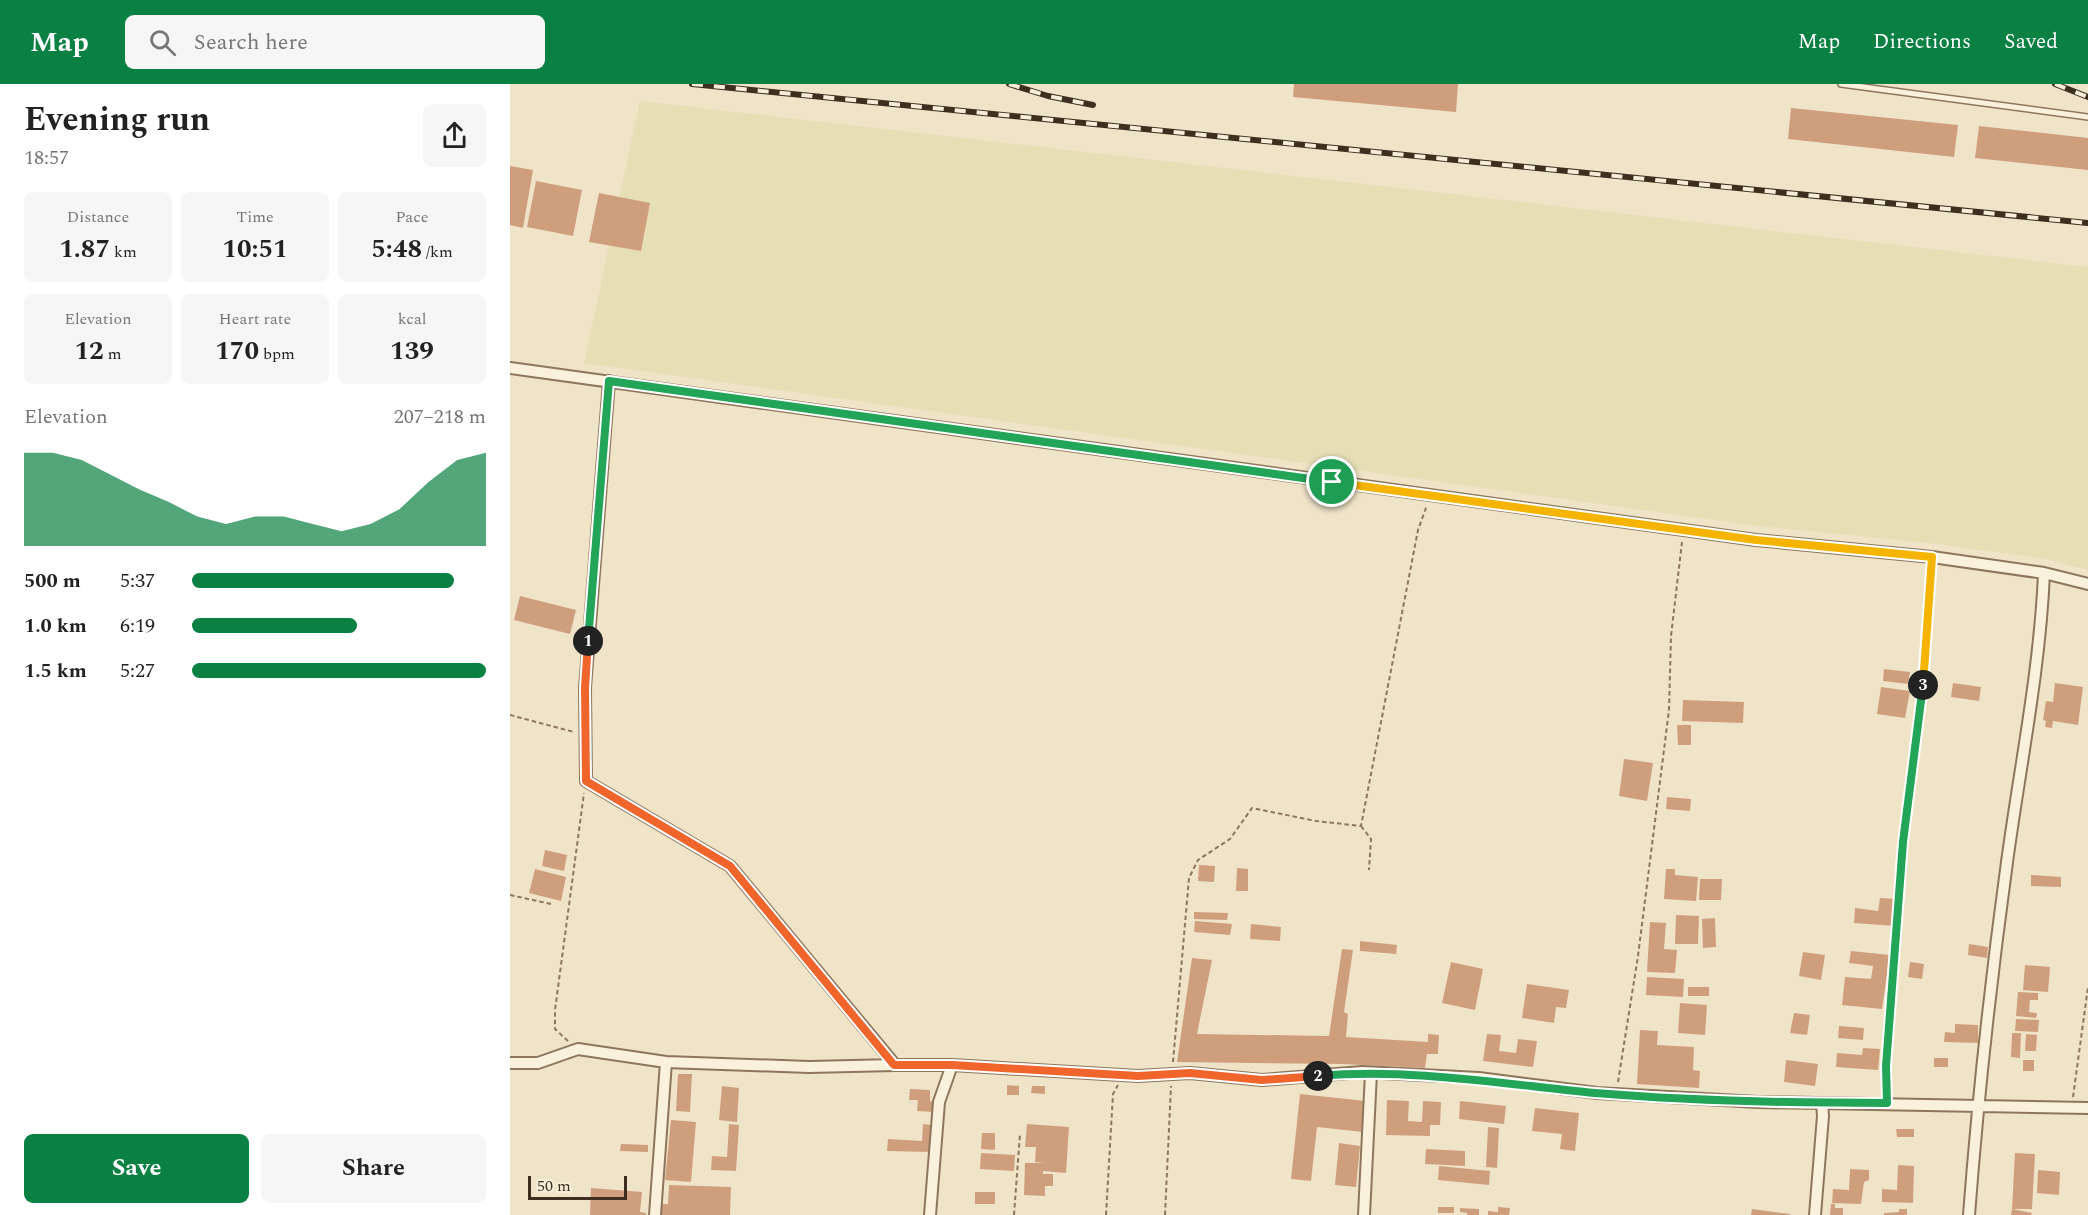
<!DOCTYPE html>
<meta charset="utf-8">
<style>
:root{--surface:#fff;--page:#f6f6f6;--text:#222;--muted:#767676;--accent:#0b8043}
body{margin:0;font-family:Spectral,serif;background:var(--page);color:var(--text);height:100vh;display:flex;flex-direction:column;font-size:22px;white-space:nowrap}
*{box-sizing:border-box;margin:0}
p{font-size:20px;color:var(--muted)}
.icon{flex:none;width:33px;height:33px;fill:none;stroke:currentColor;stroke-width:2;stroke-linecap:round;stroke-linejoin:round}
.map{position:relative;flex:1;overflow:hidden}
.sheet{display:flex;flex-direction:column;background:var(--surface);width:510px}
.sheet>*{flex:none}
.scale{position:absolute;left:18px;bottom:15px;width:99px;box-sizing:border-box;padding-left:6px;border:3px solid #3d2e20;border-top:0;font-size:16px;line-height:21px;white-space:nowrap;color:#3d2e20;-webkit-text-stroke:4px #f7eed8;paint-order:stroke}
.pin{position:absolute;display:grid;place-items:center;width:51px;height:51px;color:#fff;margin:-26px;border:3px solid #fff;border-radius:50%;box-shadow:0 2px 6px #0007}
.km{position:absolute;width:30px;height:30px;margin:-15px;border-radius:50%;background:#222;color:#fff;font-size:16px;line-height:30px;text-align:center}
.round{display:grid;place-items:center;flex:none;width:63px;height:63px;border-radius:9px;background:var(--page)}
.summary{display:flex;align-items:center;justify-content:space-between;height:102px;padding:0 24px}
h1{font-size:33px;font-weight:700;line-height:45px}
.figures{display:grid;grid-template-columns:repeat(3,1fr);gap:9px;height:102px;padding:6px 24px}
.figures div{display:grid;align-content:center;border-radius:9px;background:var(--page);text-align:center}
.figures b{font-size:26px;font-weight:700}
.figures small{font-size:16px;font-weight:400}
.figures p{font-size:16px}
.chart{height:168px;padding:12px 24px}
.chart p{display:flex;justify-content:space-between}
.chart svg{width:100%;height:108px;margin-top:6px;fill:var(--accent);opacity:.7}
.action{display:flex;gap:12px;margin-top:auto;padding:12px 24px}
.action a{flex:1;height:69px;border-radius:9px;background:var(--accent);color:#fff;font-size:24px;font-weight:700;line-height:69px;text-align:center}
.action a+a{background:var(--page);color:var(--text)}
ul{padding:0 24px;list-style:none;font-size:20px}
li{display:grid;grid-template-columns:96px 72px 1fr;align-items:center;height:45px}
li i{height:15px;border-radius:8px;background:var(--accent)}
header{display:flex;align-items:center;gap:36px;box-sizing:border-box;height:84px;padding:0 30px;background:var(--accent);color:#fff}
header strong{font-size:28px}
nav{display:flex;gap:33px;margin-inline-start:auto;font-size:21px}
.search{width:420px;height:54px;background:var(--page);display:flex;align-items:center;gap:15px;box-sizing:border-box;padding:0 21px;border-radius:9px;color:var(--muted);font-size:22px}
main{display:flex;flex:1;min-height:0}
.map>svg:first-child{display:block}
</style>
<header>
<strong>Map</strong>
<div class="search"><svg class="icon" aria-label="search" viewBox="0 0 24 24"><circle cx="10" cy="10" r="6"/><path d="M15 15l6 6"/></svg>Search here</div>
<nav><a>Map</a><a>Directions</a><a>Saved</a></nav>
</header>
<main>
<section class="sheet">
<div class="summary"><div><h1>Evening run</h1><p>18:57</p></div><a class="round"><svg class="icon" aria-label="share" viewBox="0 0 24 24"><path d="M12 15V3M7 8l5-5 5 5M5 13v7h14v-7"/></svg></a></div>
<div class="figures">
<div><p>Distance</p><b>1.87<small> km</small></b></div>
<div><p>Time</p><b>10:51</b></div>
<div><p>Pace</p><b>5:48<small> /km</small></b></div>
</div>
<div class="figures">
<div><p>Elevation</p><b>12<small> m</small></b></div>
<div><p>Heart rate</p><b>170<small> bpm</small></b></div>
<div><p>kcal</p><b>139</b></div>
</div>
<div class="chart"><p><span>Elevation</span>207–218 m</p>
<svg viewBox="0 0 160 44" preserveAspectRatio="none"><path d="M0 44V6L10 6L20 9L30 15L40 21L50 26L60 32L70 35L80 32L90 32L100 35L110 38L120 35L130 29L140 18L150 9L160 6V44z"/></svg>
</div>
<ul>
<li><b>500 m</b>5:37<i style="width:89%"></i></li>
<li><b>1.0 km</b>6:19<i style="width:56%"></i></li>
<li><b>1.5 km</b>5:27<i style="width:100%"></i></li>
</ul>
<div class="action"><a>Save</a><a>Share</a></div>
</section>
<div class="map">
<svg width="1578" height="1131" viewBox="0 0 1578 1131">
<rect width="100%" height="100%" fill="#f0e4c8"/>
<path fill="#e6deb5" d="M130 17 1578 183V486L1536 475 1418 459 1248 442 74 279Z"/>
<path fill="#cf9f7d" d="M784 0H948L946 28 783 13Z
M1281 24 1448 41 1444 73 1278 55Z
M1469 42 1578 54V86L1465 74Z
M0 82 23 86 13 144 0 141Z
M26 97 72 106 63 152 17 143Z
M89 109 140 119 131 167 79 158Z
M10 512 66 526 60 550 4 536Z
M1374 585 1400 588 1398 600 1373 597Z
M1443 599 1471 603 1469 617 1441 613Z
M1545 599 1573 603 1568 641 1543 637 1542 644 1535 643 1536 637 1533 636 1536 617 1543 618Z
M1371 603 1400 607 1395 634 1367 630Z
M1173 616 1234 618 1233 639 1172 637Z
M1167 641H1181V661H1168Z
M1114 675 1143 679 1137 717 1109 712Z
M1157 713 1181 715 1180 727 1156 725Z
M35 766 57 771 54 787 32 782Z
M689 781 705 782 704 798 688 797Z
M727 784 738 785V807H726Z
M25 785 56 793 51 817 19 809Z
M1156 785H1165V791L1188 793 1186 817 1154 815Z
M1521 791 1551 793V803L1521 802Z
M1190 795H1212L1211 816H1189Z
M1370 814 1388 815 1385 842 1344 839 1345 824 1368 827Z
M684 828 718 829 717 836 684 835Z
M1166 831 1189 832 1188 860H1165Z
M1205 834 1206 863 1193 864 1192 835Z
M685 837 722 840 720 851 684 848Z
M1140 838 1156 839 1154 865 1167 866 1165 889 1137 888Z
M741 840 771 843 770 857 740 855Z
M850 857 887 861 886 870 850 867Z
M1459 860 1478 863 1477 874 1458 871Z
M832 865 843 866 834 928 838 930 836 953 918 958V950L929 951 928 970H917L915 984 831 980 667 978 682 874 702 876 687 950 819 952Z
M1341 867 1380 871 1372 925 1332 921 1335 893 1361 895 1363 882 1339 879Z
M1293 868 1315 871 1311 896 1289 892Z
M941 878 973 885 965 926 932 919Z
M1400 878 1414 880 1412 895 1398 893Z
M1515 881 1540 883 1538 908 1513 906Z
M1137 893 1174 895 1173 913 1136 911Z
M1017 900 1059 906 1056 924 1046 923 1044 939 1012 934Z
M1178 903H1199V912H1178Z
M1508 908 1528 909V916H1520L1519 928 1527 929 1526 934 1506 932Z
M1170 919 1197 921 1195 951 1168 949Z
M1284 929 1300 931 1297 951 1280 949Z
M1506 935 1529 936 1528 948 1505 947Z
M1445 940 1468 941V959L1434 958 1435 948 1445 949Z
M1329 942 1354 944 1353 956 1328 954Z
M1130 946 1148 947 1147 961 1184 963 1183 986 1190 987 1189 1004 1127 1000Z
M1502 949H1511L1510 974 1501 973Z
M977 950 991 951 989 967 1006 969 1008 955 1027 957 1023 983 973 977Z
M1516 950 1527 951 1526 967H1515Z
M1353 964 1370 965 1368 986 1326 983 1327 969 1352 971Z
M1424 974H1438V983H1424Z
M1276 976 1308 980 1305 1002 1274 998Z
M1513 976H1524V987H1513Z
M168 990H182L180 1028 166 1027Z
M497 1001 509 1002V1011H497Z
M212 1002 229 1004 227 1038 209 1036Z
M522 1002H535V1010L521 1009Z
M400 1005 420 1006V1017L425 1018V1028L407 1027 408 1016H399Z
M790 1010 856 1017 853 1048 807 1043 801 1097 781 1095Z
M877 1016 899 1017 898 1037 912 1038 913 1017 931 1018 930 1041H920V1052L876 1051Z
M950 1017 996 1022 994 1040 949 1035Z
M1025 1024 1069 1029 1065 1067 1050 1065 1052 1050 1022 1047Z
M161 1036 186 1038 181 1098 155 1096Z
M219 1040 229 1041 226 1087 201 1086 202 1072 217 1073Z
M413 1040 421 1041 420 1068 377 1067 378 1055 412 1057Z
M517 1040 559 1043 556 1089 533 1087V1090H543V1102H535V1112L514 1111 515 1079H534L525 1078 526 1063H515Z
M978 1043 989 1044 987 1084 976 1083Z
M1386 1045H1404V1053H1387Z
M472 1049H485V1066L471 1065Z
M829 1059 850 1062 846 1103 825 1101Z
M111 1060 138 1061V1068L110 1067Z
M916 1065 955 1067V1082L915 1080Z
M471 1069 505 1071 504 1087 470 1085Z
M1505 1069 1525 1070 1522 1125H1502Z
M1388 1081 1404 1082 1403 1119 1372 1118V1105L1387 1106Z
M929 1082 980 1087 979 1101 928 1096Z
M1340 1085 1359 1086V1096L1354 1098 1351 1120 1322 1119 1323 1105 1339 1106Z
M1528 1086 1550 1088 1549 1111 1527 1109Z
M159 1101 221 1103 220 1131H148L152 1129V1120H158Z
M81 1104 132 1108 130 1128 136 1129V1131H80Z
M465 1108H485V1120H465Z
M1321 1120H1325V1124H1333V1131H1320Z
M928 1123H944V1129H928Z
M988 1123 1000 1124 999 1131H978V1127L988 1128Z
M950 1124 969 1125V1131H957V1129L950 1128Z
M1242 1125 1280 1130V1131H1241Z
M1389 1125H1397V1131H1374V1129L1389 1128Z
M1502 1125 1522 1129 1521 1131H1501Z"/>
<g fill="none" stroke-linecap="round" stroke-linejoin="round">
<g stroke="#8d765c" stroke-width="8">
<path id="service" d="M1331 0 1578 33"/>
</g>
<g stroke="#8d765c" stroke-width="14">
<path id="minor" d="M0 284 1246 456 1422 473 1534 489 1578 500
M99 297 75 604 76 697 220 782 385 981H442L628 992 680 989 752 996 852 988 969 994 1087 1009 1248 1018 1578 1024
M0 979H28L68 965 156 978
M145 1131 156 978 299 983 385 981
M420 1131 429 1018 442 981
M854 1131 861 989
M1305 1131 1313 1032 1312 1019
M1459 1131C1468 1013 1481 895 1497 778 1510 682 1530 586 1534 489"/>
</g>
<path stroke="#8d765c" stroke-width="2" stroke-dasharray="4.5 3" stroke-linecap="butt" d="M0 631 64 648
M851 742 861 755 859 786
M0 811 41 820
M58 957 45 945V926L74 709
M663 978 679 794 688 776 720 755 742 724 806 737 851 742 908 446 917 421
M1108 998 1128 872 1159 626 1161 552 1172 458
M1377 1010 1376 982 1393 758 1418 545 1421 484
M1563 1013 1578 903
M504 1131 510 1050
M596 1131 603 1010 608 1001
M655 1131 661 1002"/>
<use href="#service" stroke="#faf1dc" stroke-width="5"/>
<use href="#minor" stroke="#faf1dc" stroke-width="10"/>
<g stroke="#3d2e20" stroke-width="6">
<path id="rail" d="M182 0 1578 139
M499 0 538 12 583 21
M1545 0 1578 13"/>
</g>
<use href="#rail" stroke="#f7eed8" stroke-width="4" stroke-dasharray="11" stroke-linecap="butt"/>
</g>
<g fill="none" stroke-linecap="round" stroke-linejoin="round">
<g stroke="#fff" stroke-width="12">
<path id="split-1" d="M78 557 99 297 822 398"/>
</g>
<g stroke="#fff" stroke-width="12">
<path id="split-2" d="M78 557 75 604 76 697 220 782 384 981H442L628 992 680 989 752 996 808 992"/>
</g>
<g stroke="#fff" stroke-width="12">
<path id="split-3" d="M808 992C902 984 992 1000 1085 1009 1182 1017 1280 1019 1377 1019L1376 982 1393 758 1413 601"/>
</g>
<g stroke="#fff" stroke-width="12">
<path id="split-4" d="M822 398 1246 456 1422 473 1413 601"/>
</g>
<use href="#split-1" stroke="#22a559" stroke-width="8"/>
<use href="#split-2" stroke="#f0652b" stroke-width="8"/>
<use href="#split-3" stroke="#22a559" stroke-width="8"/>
<use href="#split-4" stroke="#f5b400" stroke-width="8"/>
</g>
</svg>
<div class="scale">50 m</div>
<div class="pin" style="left:822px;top:398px;background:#1e9e55"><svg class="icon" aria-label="arrive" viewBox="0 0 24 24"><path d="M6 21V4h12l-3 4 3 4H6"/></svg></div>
<b class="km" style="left:78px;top:557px">1</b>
<b class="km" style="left:808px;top:992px">2</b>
<b class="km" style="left:1413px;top:601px">3</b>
</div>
</main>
